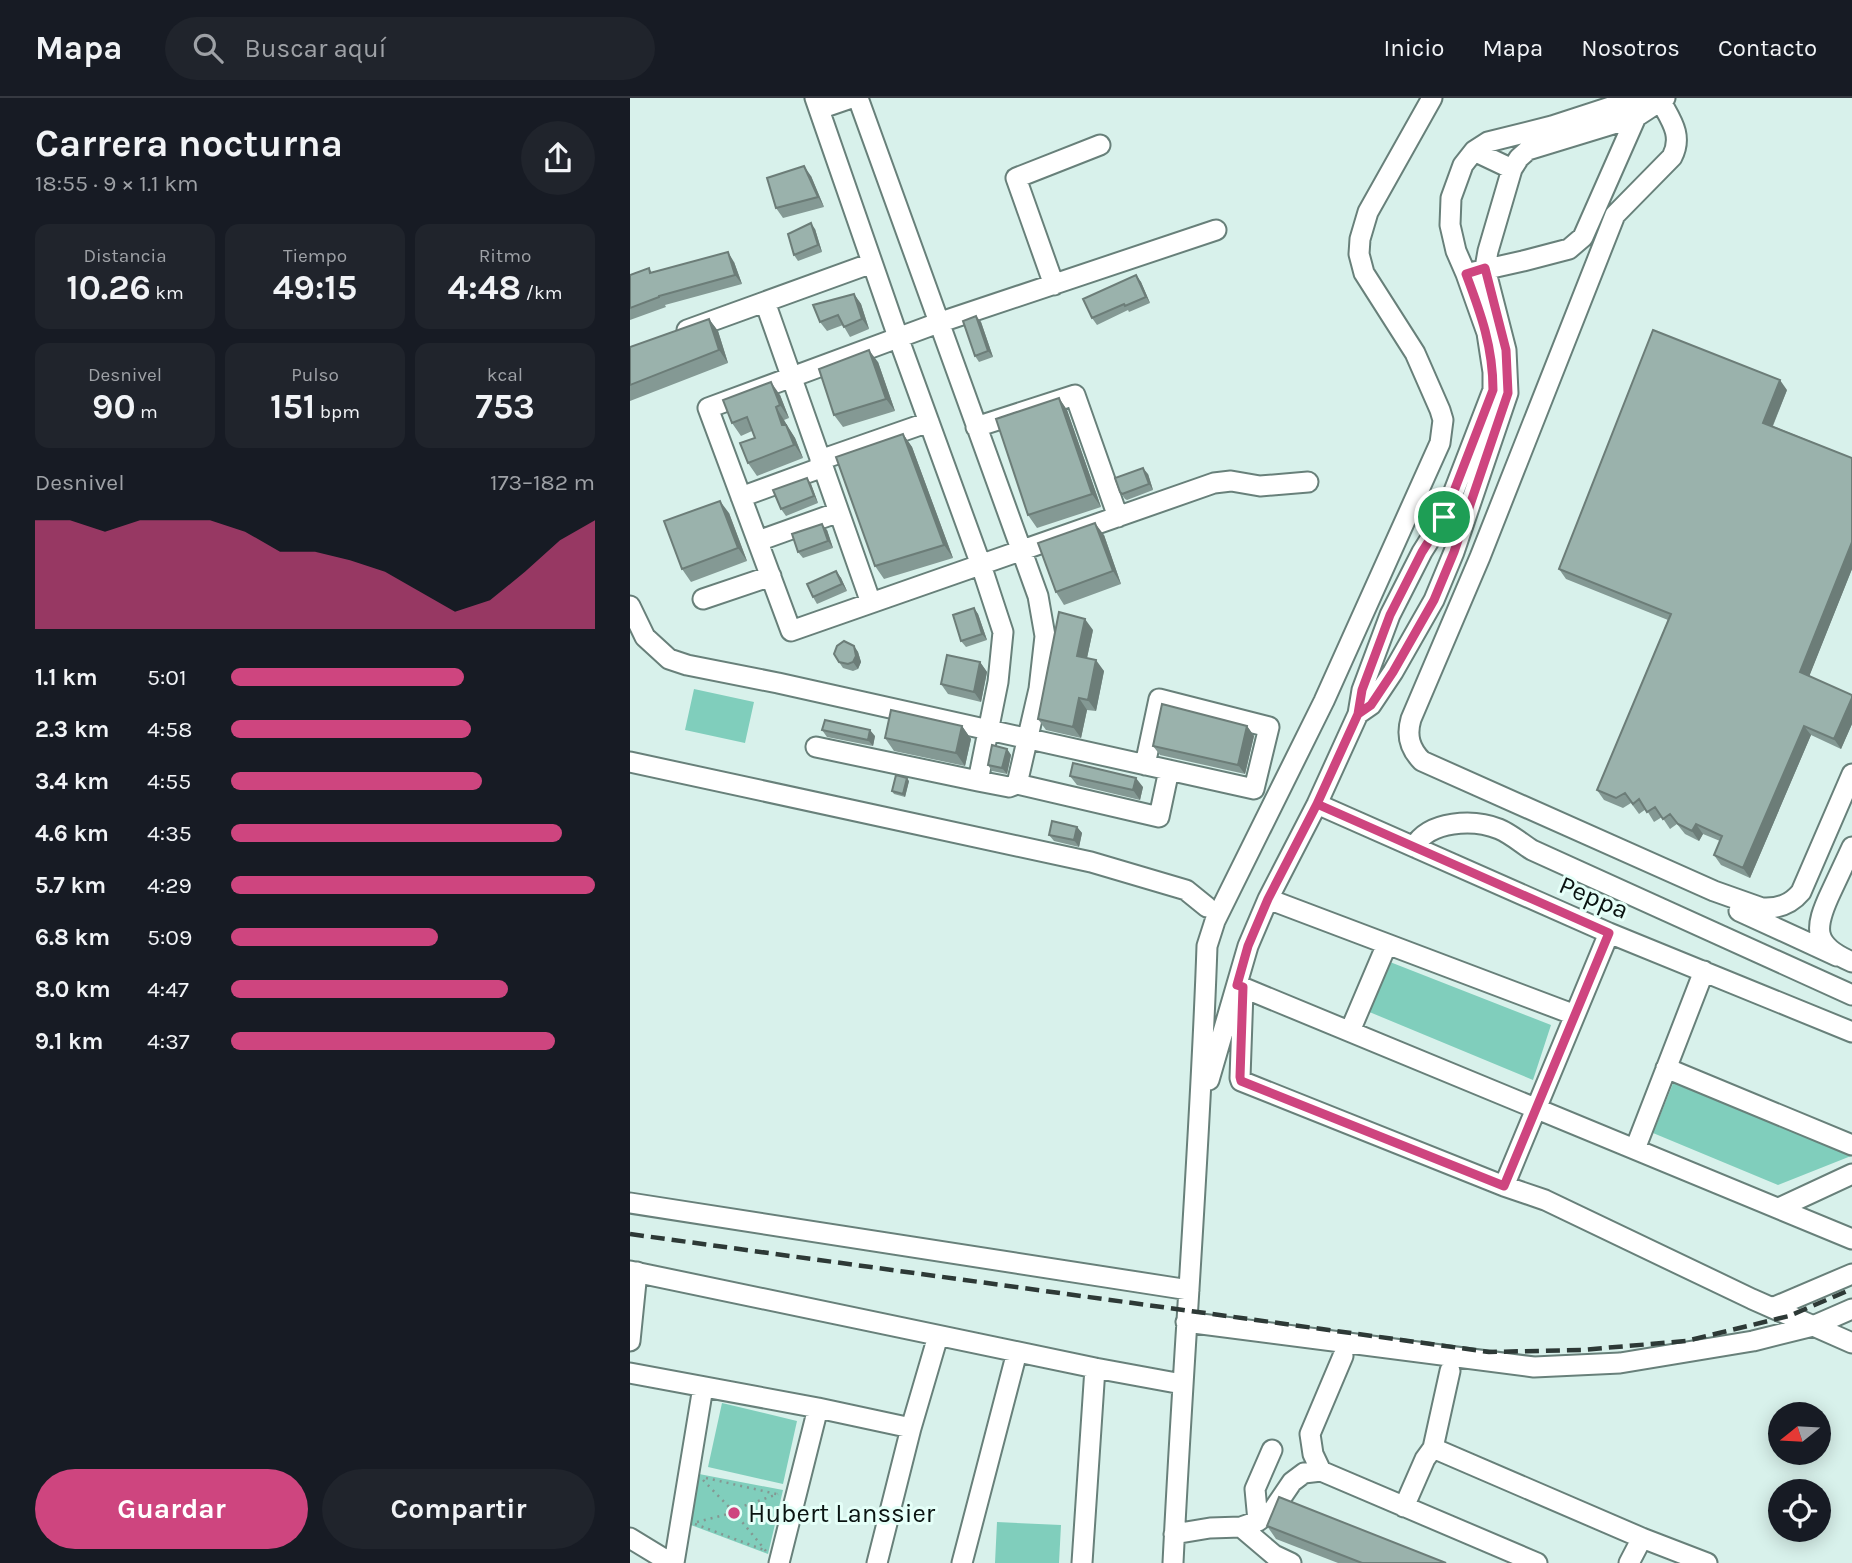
<!DOCTYPE html>
<html lang="es">
<meta charset="utf-8">
<style>
:root{--surface:#171b24;--page:#20242c;--text:#f1f3f6;--muted:#9ea1a6;--line:#363941;--accent:#ce457f}
body{margin:0;font-family:Karla,sans-serif;background:var(--page);color:var(--text);height:100vh;display:flex;flex-direction:column;font-size:26px;white-space:nowrap}
*{box-sizing:border-box;margin:0}
p{font-size:23px;color:var(--muted)}
.icon{flex:none;width:38px;height:38px;fill:none;stroke:currentColor;stroke-width:2;stroke-linecap:round;stroke-linejoin:round}
.map{position:relative;flex:1;overflow:hidden}
.sheet{display:flex;flex-direction:column;background:var(--surface);width:630px}
.sheet>*{flex:none}
.needle{width:46px;rotate:252deg}
.buttons{position:absolute;left:1138px;top:1304px;display:grid;gap:14px}
.buttons a{display:grid;place-items:center;width:63px;height:63px;border-radius:50%;background:var(--surface);box-shadow:0 4px 18px #0003;font-size:35px}
.pin{position:absolute;display:grid;place-items:center;width:60px;height:60px;color:#fff;margin:-30px;border:4px solid #fff;border-radius:50%;box-shadow:0 2px 7px #0007}
.round{display:grid;place-items:center;flex:none;width:74px;height:74px;border-radius:37px;background:var(--page)}
.headline{display:flex;align-items:center;justify-content:space-between;height:119px;padding:0 35px}
h1{font-size:38px;font-weight:700;line-height:52px}
.stats{display:grid;grid-template-columns:repeat(3,1fr);gap:10px;height:119px;padding:7px 35px}
.stats div{display:grid;align-content:center;border-radius:14px;background:var(--page);text-align:center}
.stats b{font-size:35px;font-weight:700}
.stats small{font-size:19px;font-weight:400}
.stats p{font-size:19px}
.chart{height:196px;padding:14px 35px}
.chart p{display:flex;justify-content:space-between}
.chart svg{width:100%;height:126px;margin-top:7px;fill:var(--accent);opacity:.7}
.button{display:flex;gap:14px;margin-top:auto;padding:14px 35px}
.button a{flex:1;height:80px;border-radius:42px;background:var(--accent);color:#fff;font-size:28px;font-weight:700;line-height:80px;text-align:center}
.button a+a{background:var(--page);color:var(--text)}
ul{padding:0 35px;list-style:none;font-size:23px}
li{display:grid;grid-template-columns:112px 84px 1fr;align-items:center;height:52px}
li i{height:18px;border-radius:9px;background:var(--accent)}
header{display:flex;align-items:center;gap:42px;box-sizing:border-box;height:98px;padding:0 35px;background:var(--surface);border-bottom:2px solid var(--line)}
header strong{font-size:33px}
nav{display:flex;gap:38px;margin-inline-start:auto;font-size:24px}
.search{width:490px;height:63px;background:var(--page);display:flex;align-items:center;gap:18px;box-sizing:border-box;padding:0 24px;border-radius:38px;color:var(--muted);font-size:26px}
main{display:flex;flex:1;min-height:0}
.map>svg:first-child{display:block}
</style>
<header>
<strong>Mapa</strong>
<div class="search"><svg class="icon" aria-label="search" viewBox="0 0 24 24"><circle cx="10" cy="10" r="6"/><path d="M15 15l6 6"/></svg>Buscar aquí</div>
<nav><a>Inicio</a><a>Mapa</a><a>Nosotros</a><a>Contacto</a></nav>
</header>
<main>
<section class="sheet">
<div class="headline"><div><h1>Carrera nocturna</h1><p>18:55 · 9 × 1.1 km</p></div><a class="round"><svg class="icon" aria-label="share" viewBox="0 0 24 24"><path d="M12 15V3M7 8l5-5 5 5M5 13v7h14v-7"/></svg></a></div>
<div class="stats">
<div><p>Distancia</p><b>10.26<small> km</small></b></div>
<div><p>Tiempo</p><b>49:15</b></div>
<div><p>Ritmo</p><b>4:48<small> /km</small></b></div>
</div>
<div class="stats">
<div><p>Desnivel</p><b>90<small> m</small></b></div>
<div><p>Pulso</p><b>151<small> bpm</small></b></div>
<div><p>kcal</p><b>753</b></div>
</div>
<div class="chart"><p><span>Desnivel</span>173–182 m</p>
<svg viewBox="0 0 160 44" preserveAspectRatio="none"><path d="M0 44V6L10 6L20 10L30 6L40 6L50 6L60 10L70 17L80 17L90 20L100 24L110 31L120 38L130 34L140 24L150 13L160 6V44z"/></svg>
</div>
<ul>
<li><b>1.1 km</b>5:01<i style="width:64%"></i></li>
<li><b>2.3 km</b>4:58<i style="width:66%"></i></li>
<li><b>3.4 km</b>4:55<i style="width:69%"></i></li>
<li><b>4.6 km</b>4:35<i style="width:91%"></i></li>
<li><b>5.7 km</b>4:29<i style="width:100%"></i></li>
<li><b>6.8 km</b>5:09<i style="width:57%"></i></li>
<li><b>8.0 km</b>4:47<i style="width:76%"></i></li>
<li><b>9.1 km</b>4:37<i style="width:89%"></i></li>
</ul>
<div class="button"><a>Guardar</a><a>Compartir</a></div>
</section>
<div class="map">
<svg width="1222" height="1465" viewBox="0 0 1222 1465">
<rect width="100%" height="100%" fill="#d8f1eb"/>
<path fill="#80cebc" d="M64 591 124 604 115 645 55 632Z
M760 864 921 927 903 982 737 913Z
M1044 983 1221 1058 1148 1087 1023 1035Z
M92 1305 167 1323 153 1386 78 1369Z
M69 1376 153 1392 138 1456 61 1427Z
M367 1424 431 1427 429 1465H365Z"/>
<g fill="none" stroke-linecap="round" stroke-linejoin="round">
<g stroke="#68807a" stroke-width="23">
<path id="minor" d="M185 0 268 239 351 467 373 534 368 584 348 683
M228 0 408 498 415 538 409 591 387 686
M1029 0C1039 20 1054 36 1042 59L985 117 850 459 781 621C776 638 780 651 792 663L1084 793 1132 810C1149 811 1161 806 1171 794L1222 676
M189 11 221 0
M844 53 882 71
M586 132 308 225 78 310 161 533 584 385 601 383 630 388 678 384
M844 174 893 163 939 151 953 139 1006 19
M424 187 386 80 470 47
M135 204 241 505
M57 232 242 165
M346 329 445 297 488 419
M190 362 299 324
M111 399 193 369
M128 443 209 414
M73 501 141 478
M0 508 15 539 39 561 57 567 148 585 624 691 639 629 529 601 515 667
M728 616 741 607 763 574 804 502 824 454 878 295 876 252 855 170 858 153 882 71 889 60 898 52 1006 19 1035 0
M186 649 348 683 379 689 387 686 529 719 539 672
M0 664 461 764 556 792 577 809
M687 706 979 835 1222 934
M784 749C799 722 844 721 869 731 881 736 891 745 902 752L1222 897
M1222 749C1215 764 1208 779 1201 794 1184 830 1182 847 1222 864
M638 801 945 917
M1109 813 1207 858
M607 887 1222 1141
M613 893 610 980 611 983 874 1088 915 1102 1122 1201 1222 1245
M720 933 757 846
M1036 970 1222 1047
M579 982 618 848 638 801 687 706 728 616 732 592 760 517 792 454 814 419 863 292V274L857 235 836 176 826 153 820 127 821 100 833 67 844 53 858 44 922 28 1008 0
M1005 1051 1074 873
M874 1088 979 835
M0 1105 559 1192
M1149 1110 1222 1076
M0 1173 465 1270 552 1286
M1142 1210 1222 1176
M556 1224 904 1269 990 1265 1123 1243 1183 1228 1222 1211
M0 1243 7 1174
M0 1275 188 1310 281 1330
M803 1350 1012 1440 1077 1465
M691 1373 683 1356 680 1336 713 1258
M774 1409 795 1361 803 1350 820 1273
M628 1423 625 1391 642 1352
M611 1429 644 1457 661 1465
M544 1436 580 1430 611 1429 628 1423 643 1412 662 1384 674 1375 691 1373 907 1465
M0 1440 41 1465
M44 1465 73 1289
M149 1465 188 1310
M247 1465 281 1330 308 1238
M332 1465 387 1254
M452 1465 465 1270
M543 1465C553 1259 570 1054 577 848L585 823 694 603 810 345 813 322 810 312 785 255 734 175 729 156 730 141 738 114 802 0
M999 1465 1012 1440"/>
</g>
<path stroke="#849792" stroke-width="2.5" stroke-dasharray="2 5" stroke-linecap="butt" d="M76 1380 151 1397
M73 1382 100 1410
M98 1415a6 6 0 1 1 12 0a6 6 0 1 1-12 0Z
M108 1410 148 1396
M108 1419 136 1453
M67 1424 98 1416
M65 1426 134 1452"/>
<use href="#minor" stroke="#fff" stroke-width="19"/>
<path stroke="#2d3936" stroke-width="4.5" stroke-dasharray="14 7" stroke-linecap="butt" d="M0 1136 859 1254 951 1252 1056 1243 1159 1218 1222 1191"/>
</g>
<path fill="#849994" d="M181 78 194 109 153 120 146 110Z
M185 131 192 154 168 163 164 157Z
M104 164 112 186 35 207 36 209 0 222V177L19 170 22 175Z
M506 177 511 184 520 205 499 214 498 212 467 227 462 220Z
M224 196 231 206 239 231 220 239 213 227 197 233 190 224Z
M346 218 351 224 363 259 349 264 345 258Z
M79 221 88 233 98 265 0 303V249Z
M248 264 265 313 213 329 204 317Z
M1157 292 1143 328 1222 360V471L1179 578 1222 597V626L1211 651 1181 637 1120 780 1091 767 1084 757 1090 743 1073 736 1069 743 1055 736 1047 726 1040 731 1032 719 1024 724 1016 711 1009 716 1001 705 993 710 974 702 967 692 1038 522 936 481 929 471Z
M150 297 159 320 154 322 157 328 165 340 173 360 127 378 118 365 125 340 122 333 111 338 102 325Z
M429 300 437 312 471 409 407 430 398 417Z
M273 336 282 349 323 460 254 481 245 468Z
M518 376 523 392 497 402 495 401 490 394Z
M177 380 181 386 188 405 156 418 151 411Z
M99 415 117 463 61 484 52 471Z
M197 432 203 450 173 460 168 454Z
M474 437 491 486 434 507 426 494Z
M206 473 211 480 217 493 187 506 183 499Z
M344 510 348 516 357 542 336 549 331 543Z
M463 532 457 560 474 573 466 613 457 612 451 640 416 632 408 621Z
M224 548 228 554 231 564 228 571 223 573 213 570 209 564Z
M350 564 357 574 351 604 318 596 311 586Z
M332 628 341 641 335 668 264 653 255 640Z
M617 628 624 638 615 676 530 657 523 648Z
M192 632 245 638 243 648 197 639Z
M377 651 381 657 377 676 362 673 358 667Z
M440 678 513 689 510 702 447 687Z
M279 683 275 699 264 696 262 693Z
M447 729 452 735 449 749 424 743 419 737Z
M637 1428 816 1465H708L646 1441Z"/>
<path fill="#6c7d78" d="M174 68 181 78 194 109 188 99Z
M181 125 185 131 192 154 188 147Z
M98 154 104 164 112 186 105 177Z
M506 177 511 184 520 205 516 199Z
M224 196 231 206 239 231 232 221Z
M346 218 351 224 363 259 358 253Z
M79 221 88 233 98 265 89 252Z
M239 252 248 264 265 313 256 301Z
M1150 282 1157 292 1140 334 1133 325Z
M141 284 150 297 159 320 150 307Z
M429 300 437 312 471 409 462 396Z
M146 309 165 340 173 360 152 327Z
M273 336 282 349 323 460 314 447Z
M513 370 518 376 523 392 519 386Z
M177 380 181 386 188 405 184 398Z
M90 403 99 415 117 463 108 450Z
M465 425 474 437 491 486 483 473Z
M192 426 197 432 203 450 198 443Z
M1222 444V471L1177 584 1170 574Z
M206 473 211 480 217 493 212 486Z
M344 510 348 516 357 542 352 536Z
M455 521 463 532 455 569 447 558Z
M224 548 228 554 231 564 228 571 223 564Z
M466 562 474 573 466 613 458 602Z
M350 564 357 574 351 604 344 594Z
M449 600 457 612 451 640 443 629Z
M1222 600V626L1211 651 1204 641Z
M332 628 341 641 335 668 326 655Z
M617 628 624 638 615 676 608 667Z
M1174 628 1181 637 1120 780 1113 770Z
M240 632 245 638 243 648 238 642Z
M377 651 381 657 377 676 372 670Z
M277 680 279 683 275 699 273 696Z
M506 680 513 689 510 702 503 692Z
M1066 726 1073 736 1069 743 1062 733Z
M447 729 452 735 449 749 444 742Z"/>
<path fill="#9ab2ac" stroke="#6c7d78" stroke-width="2" d="M174 68 188 99 146 110 137 80Z
M181 125 188 147 164 157 158 136Z
M98 154 105 177 29 198V199L0 210V177L19 170 20 175Z
M506 177 516 199 495 208 494 206 462 220 453 201Z
M224 196 232 221 214 229 208 217 190 224 183 207Z
M346 218 358 253 345 258 333 223Z
M79 221 89 252 0 287V249Z
M1023 232 1150 282 1133 325 1222 360V444L1170 574 1222 597V600L1204 641 1174 628 1113 770 1084 757 1092 738 1066 726 1062 733 1048 726 1040 716 1033 721 1025 709 1017 714 1009 701 1003 706 995 695 986 700 967 692 1041 516 929 471Z
M239 252 256 301 204 317 189 271Z
M141 284 150 307 146 309 152 327H156L164 347 118 365 110 345 125 340 117 319 102 325 93 302Z
M429 300 462 396 398 417 366 321Z
M273 336 314 447 245 468 206 359Z
M513 370 519 386 492 396 490 394 485 380Z
M177 380 184 398 151 411 143 392Z
M90 403 108 450 52 471 34 423Z
M465 425 483 473 426 494 408 445Z
M192 426 198 443 168 454 162 436Z
M206 473 212 486 183 499 177 486Z
M344 510 352 536 331 543 323 517Z
M429 514 455 521 447 558 466 562 458 602 449 600 443 629 408 621Z
M214 543 224 548 226 558 223 564 218 566 209 564 204 556 207 548Z
M317 557 350 564 344 594 311 586Z
M532 606 617 628 608 667 523 648Z
M261 612 332 628 326 655 255 640Z
M195 622 240 632 238 642 192 632Z
M362 647 377 651 372 670 358 667Z
M443 665 506 680 503 692 440 678Z
M266 677 277 680 273 696 262 693Z
M422 723 447 729 444 742 419 737Z
M649 1399 816 1465H732L637 1428Z"/>
<g fill="none" stroke-linecap="round" stroke-linejoin="round">
<g stroke="#fff" stroke-width="14">
<path id="route" d="M814 419 792 454 760 517 732 592 728 616 687 706 638 801 618 848 607 887 613 889 610 979 611 983 874 1088 979 835 687 706 728 616 741 607 763 574 804 502 824 454 878 295 876 252 855 170 836 176C851 216 863 249 863 292L814 419"/>
</g>
<use href="#route" stroke="#ce457f" stroke-width="9"/>
</g>
<circle fill="#ce457f" stroke="#e5fff8" stroke-width="2.5" cx="104" cy="1415" r="7"/>
<g text-anchor="middle" stroke-width="6" stroke-linejoin="round" paint-order="stroke">
<g font-size="26" fill="#0a1311" stroke="#e5fff8">
<text transform="translate(964 799) rotate(23)" y="9">Peppa</text>
</g>
<g font-size="26" fill="#0a1311" stroke="#e5fff8" text-anchor="start">
<text x="118" y="1424">Hubert Lanssier</text>
</g>
</g>
</svg>
<div class="buttons">
<a><svg class="needle" viewBox="-14 -14 28 28"><path d="M0-13l5 13h-10z" fill="#e53935"/><path d="M0 13l5-13h-10z" fill="#9ea1a6"/></svg></a>
<a><svg class="icon" aria-label="locate" viewBox="0 0 24 24"><circle cx="12" cy="12" r="6"/><path d="M12 2v4M12 18v4M2 12h4M18 12h4"/></svg></a>
</div>
<div class="pin" style="left:814px;top:419px;background:#1e9e55"><svg class="icon" aria-label="arrive" viewBox="0 0 24 24"><path d="M6 21V4h12l-3 4 3 4H6"/></svg></div>
</div>
</main>
